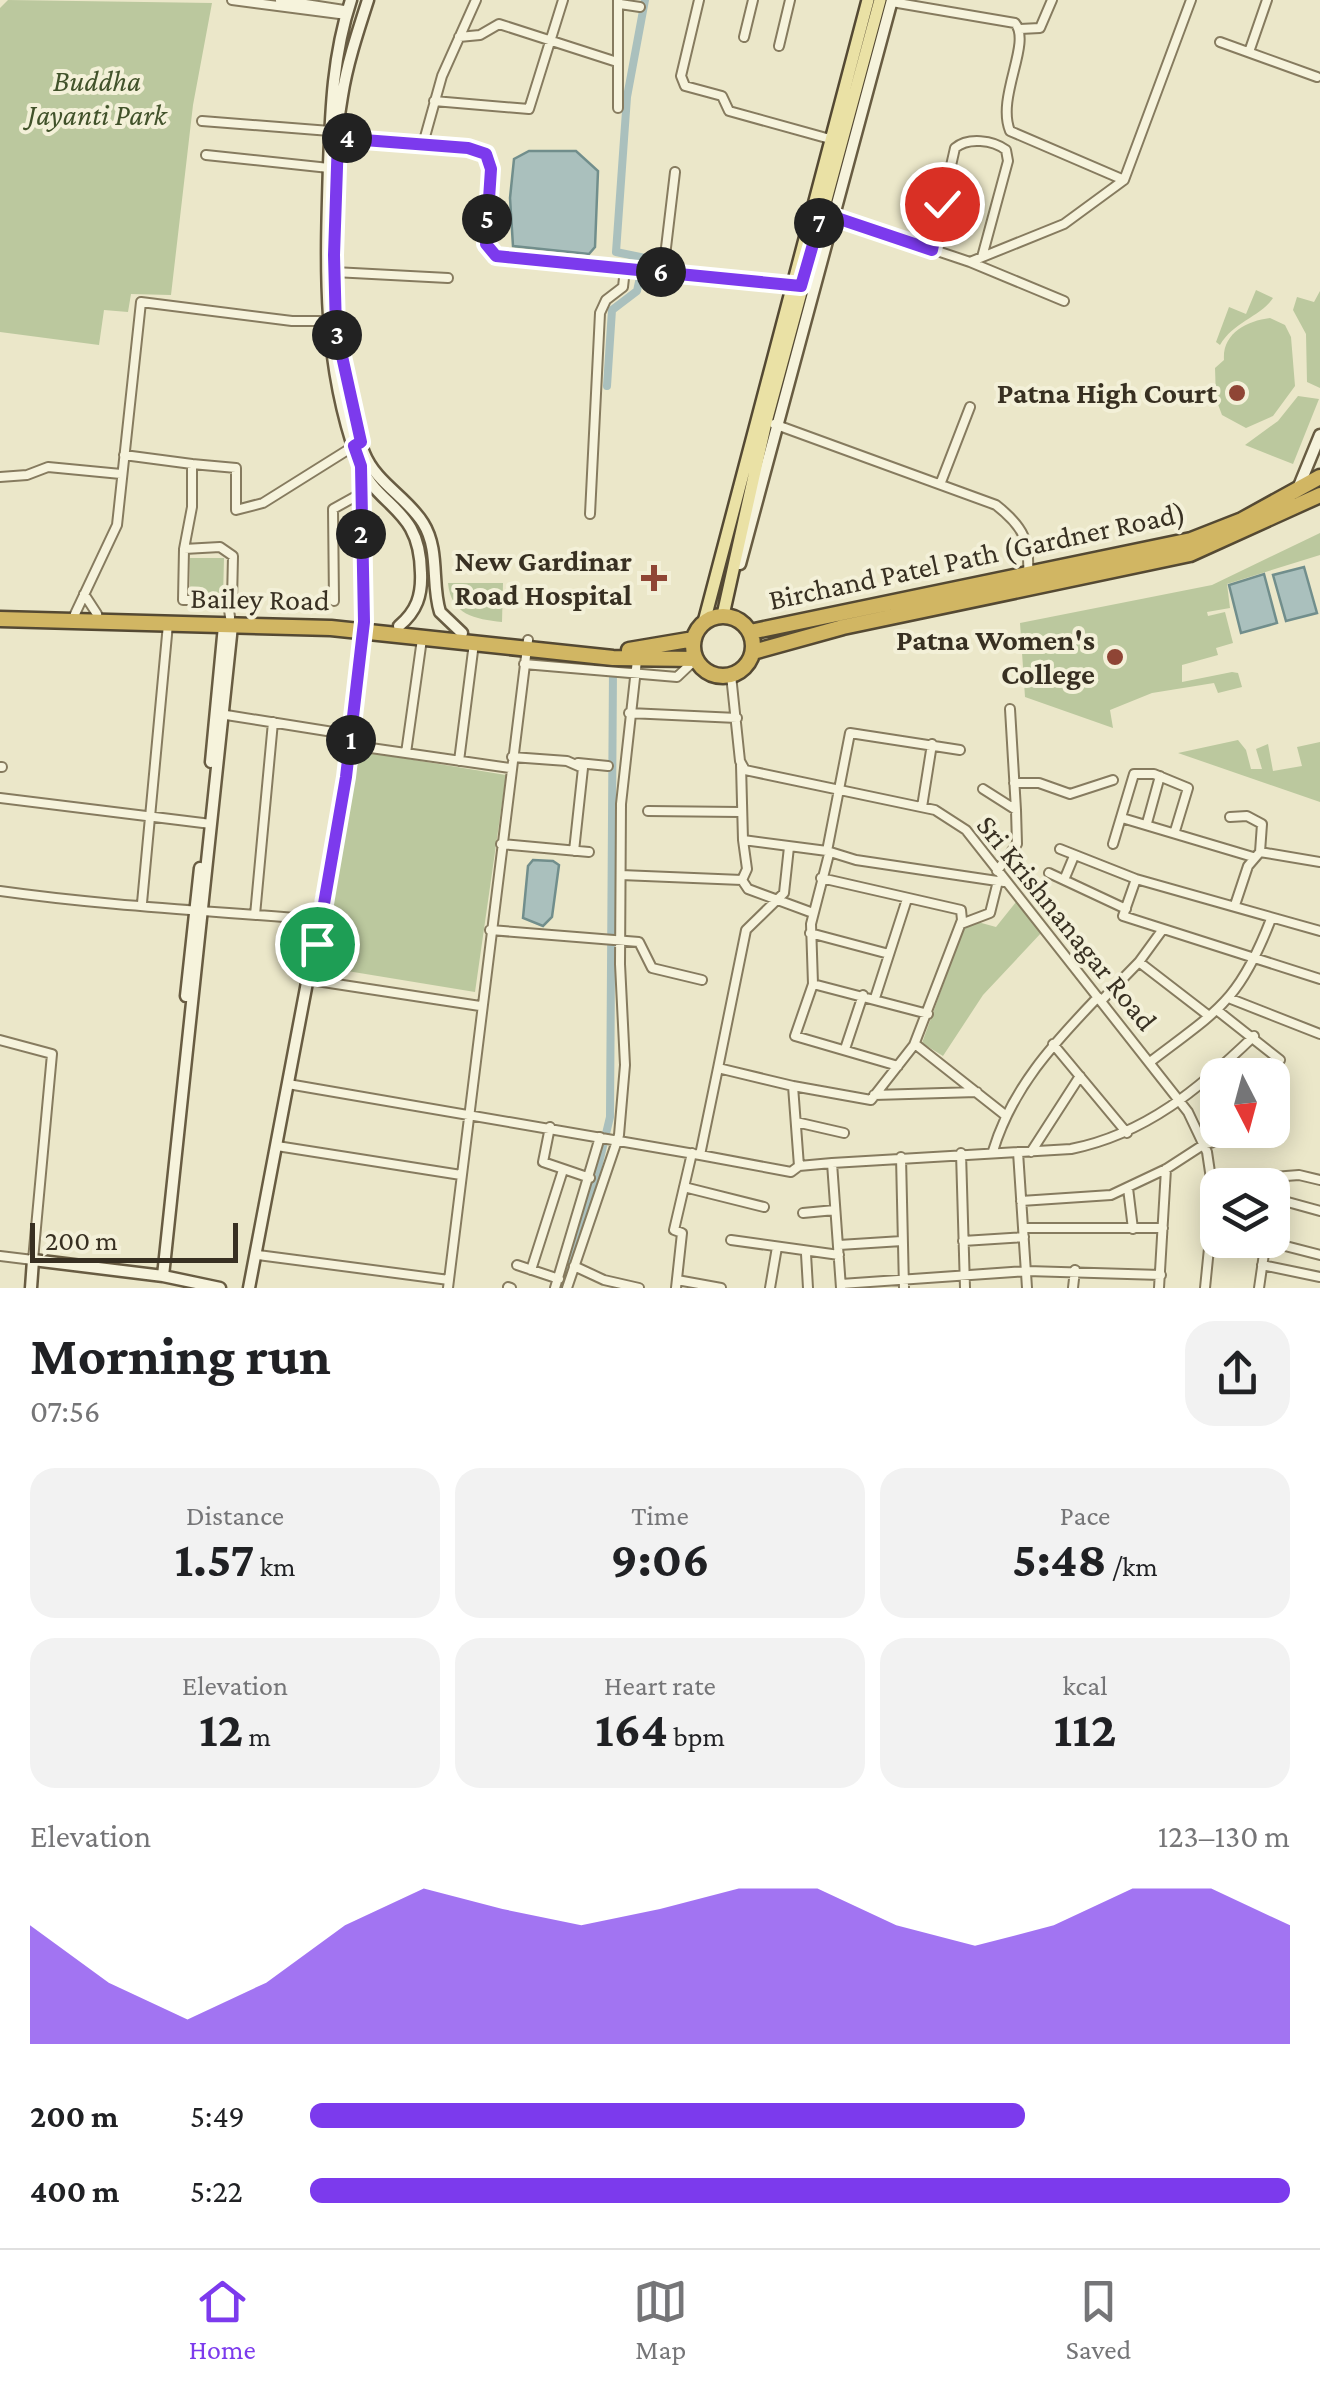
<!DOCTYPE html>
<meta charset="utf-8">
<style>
:root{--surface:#fff;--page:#f2f2f2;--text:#202124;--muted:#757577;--line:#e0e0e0;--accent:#7c3aed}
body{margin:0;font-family:"Crimson Pro",serif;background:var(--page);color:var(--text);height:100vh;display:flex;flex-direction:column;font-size:38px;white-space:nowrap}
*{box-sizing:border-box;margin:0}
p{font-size:32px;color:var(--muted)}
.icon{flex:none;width:55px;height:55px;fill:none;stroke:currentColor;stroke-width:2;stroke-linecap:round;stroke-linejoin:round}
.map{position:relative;height:1288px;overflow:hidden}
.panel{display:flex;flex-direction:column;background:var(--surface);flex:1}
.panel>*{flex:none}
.needle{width:65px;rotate:174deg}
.buttons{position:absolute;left:1200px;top:1058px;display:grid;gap:20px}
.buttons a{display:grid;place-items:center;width:90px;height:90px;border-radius:20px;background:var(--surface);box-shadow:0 5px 25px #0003;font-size:50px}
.scale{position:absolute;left:30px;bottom:25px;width:208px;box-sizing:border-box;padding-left:10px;border:5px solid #383022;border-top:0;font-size:28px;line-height:35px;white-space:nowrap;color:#383022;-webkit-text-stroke:8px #f3f0d8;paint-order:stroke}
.pin{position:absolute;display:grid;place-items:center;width:85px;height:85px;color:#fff;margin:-42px;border:5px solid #fff;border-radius:50%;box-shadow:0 2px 10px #0007}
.km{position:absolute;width:50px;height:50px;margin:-25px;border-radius:50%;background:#222;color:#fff;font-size:28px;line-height:50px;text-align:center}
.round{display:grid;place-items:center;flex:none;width:105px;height:105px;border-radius:30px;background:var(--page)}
.head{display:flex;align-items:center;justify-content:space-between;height:170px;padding:0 30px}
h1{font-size:55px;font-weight:700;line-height:75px}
.figures{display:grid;grid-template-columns:repeat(3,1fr);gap:15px;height:170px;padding:10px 30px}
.figures div{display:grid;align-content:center;border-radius:25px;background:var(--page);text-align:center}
.figures b{font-size:50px;font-weight:700}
.figures small{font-size:28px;font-weight:400}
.figures p{font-size:28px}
.chart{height:280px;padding:20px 30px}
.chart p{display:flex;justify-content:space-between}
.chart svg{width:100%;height:180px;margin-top:10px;fill:var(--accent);opacity:.7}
ul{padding:0 30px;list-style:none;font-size:32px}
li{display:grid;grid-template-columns:160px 120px 1fr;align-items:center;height:75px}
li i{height:25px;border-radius:12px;background:var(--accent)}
.tabs{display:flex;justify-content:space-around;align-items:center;height:140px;border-top:2px solid var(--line);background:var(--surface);font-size:28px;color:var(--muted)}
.tabs a{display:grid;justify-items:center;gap:5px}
.tabs .on{color:var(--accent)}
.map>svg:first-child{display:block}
</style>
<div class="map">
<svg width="1320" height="1288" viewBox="0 0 1320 1288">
<rect width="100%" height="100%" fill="#ebe7c9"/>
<path fill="#bbc89e" d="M8 0 212 3 193 105 171 295 131 294 128 312 104 310 99 345 0 332V8Z
M1256 290 1273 298C1260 317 1233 322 1220 345L1216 342 1229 307 1246 314Z
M1320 291V388L1307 382 1306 334 1293 310 1297 297 1314 302Z
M1270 318 1285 325 1291 337 1295 386 1273 416 1246 428 1222 415 1216 399 1215 368 1224 360C1222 334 1246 321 1270 318Z
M1298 396 1319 399 1293 464 1245 445 1278 421Z
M1320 533V555L1227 584 1230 608 1207 612 1208 616 1225 612 1233 643 1216 648 1218 655 1182 665V682L1232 672 1238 673 1242 687 1218 693 1214 683 1152 693 1110 710 1113 728 1025 697 1020 623 1212 585Z
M190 558H224L223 598 190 597Z
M448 583H503L502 622C475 619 451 615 448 583Z
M1238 740 1246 750 1251 769H1262L1256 749 1268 744 1273 771 1302 766 1297 747 1320 742V802L1178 753Z
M359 751 506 775 475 992 323 967 334 862Z
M1016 902 1042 932 983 995 943 1056 922 1043 967 919 996 927Z"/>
<path fill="#aac0bd" stroke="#718e8c" stroke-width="2.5" d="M529 151H576L598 171 595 247 589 254 513 246 510 198 514 159Z
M1304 567 1317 613 1286 621 1273 575Z
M1264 574 1277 623 1241 633 1229 585Z
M533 860 553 861 559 865 552 917 543 926 523 918 528 866Z"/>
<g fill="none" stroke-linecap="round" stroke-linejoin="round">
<path stroke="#aac0bd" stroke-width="8" d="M645 258 616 252 627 97 645 0
M607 386 612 310 637 291 640 277
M561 1288 586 1217 610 1117 613 670"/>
<g stroke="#867b5f" stroke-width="12">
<path id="street" d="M232 0 347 15
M280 0 344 10
M618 0V108
M699 0 681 76 685 86 722 96 729 111 830 139
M892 2 1015 23C1032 43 996 97 1010 131L1124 180
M620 4 640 7
M1020 29 1040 28 1052 0
M459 37 480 35 499 24 617 62
M744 37 753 0
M1220 42 1317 77
M779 46 790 0
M1249 52 1267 0
M434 101 529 109 563 0
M202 121 330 131
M338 137 468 148 486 154C500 184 469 233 497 256L794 285
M423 144 442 76 476 0
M206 155 329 168
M830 215 970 262 1064 224 1124 180 1191 0
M932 249 955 148C968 137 993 140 1006 150L1008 161 982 257
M970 262 1064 301
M334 272 448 278
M663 273 675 172
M774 424 996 505C1024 527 1030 541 1028 576
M124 455 192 464V507L184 549
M192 464 236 468V510L263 503 354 446
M0 477 27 475 48 467 121 474
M941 482 970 407
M590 514 600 313 606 300 623 287 625 269
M220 547 233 556 232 600H183L184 549Z
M84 594 97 614
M334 601 333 509 360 494
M228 602 230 617
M75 614 117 525 141 302 292 321H331
M524 664 677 677 696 659
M731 675 740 761 745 770 935 810 966 830 1188 1112 1207 1152 1214 1199 1205 1288
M1010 709 1016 810
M629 713 737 718
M220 714 352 735
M350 745 510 768
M960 750 850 733 827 851 856 860 1004 882
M406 753 422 639
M512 757 567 761 583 768 574 851
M459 761 474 643
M578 763 608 766
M741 765 743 840
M0 767H2
M1014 783H1039L1070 794 1113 780
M983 789 1016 810 1017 844 997 871
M0 798 211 824
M922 807 932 744
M648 811 740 812
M1230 817 1247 816 1262 824 1260 852
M1122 818 1253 857
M1147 823 1160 776
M501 844 589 852
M1113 844 1134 774H1154L1188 788 1175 831
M1060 849 1136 879 1320 931
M829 854 811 924 813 984 928 1014
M1074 856 1064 880 1126 909
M1049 873 1064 880
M621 875 742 880 747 869 743 840 827 851
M1136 879 1123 916 1320 979
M742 880 748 889 813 913
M0 891C106 906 214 911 321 920
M142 903 168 624
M1235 905 1248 866 1260 852 1320 862
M255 915 273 722
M961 924 990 913 998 881
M490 930 639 942 652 968 702 980
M810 933 889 954
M1139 962 1209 1016
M310 980 480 1006
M813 984 795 1036 898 1066
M875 998 907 899
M1231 999 1320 1034
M1101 1001 1139 962 1163 929
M1218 1011 1280 1060
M0 1040 52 1054 33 1260 0 1256
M915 1044 1005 1115
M1053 1044 1127 1133
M845 1049 863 995
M1150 1062C1218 1010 1239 1002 1271 919
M718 1068 746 930 784 893 789 847
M288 1084 700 1155 718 1068 793 1086
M874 1095 977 1092
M796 1122 844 1133
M550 1127 543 1162 590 1178
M277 1146 461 1175
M993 1151C1012 1088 1053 1044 1098 997
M1018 1152 1027 1288
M1031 1152 1080 1076
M961 1153 965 1288
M700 1155 791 1172 799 1166 832 1163
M901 1157 904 1288
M799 1166 793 1086 871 1100 914 1045 962 920 961 910 821 878
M1211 1182 1299 1175 1320 1180
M684 1187 764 1207
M1128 1188 1133 1229
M1273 1198 1320 1211
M1021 1201 1111 1195 1166 1169 1203 1145 1257 1130
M803 1213 835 1210
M1023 1228H1163
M731 1240 839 1255
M963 1241 1024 1237
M1266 1241 1320 1255
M839 1245 902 1241
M806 1254 808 1288
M258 1255 449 1280
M517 1265 559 1279
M1262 1265 1320 1277
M574 1266 604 1280 639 1288
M531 1270 563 1170
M677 1280 721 1288
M841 1284 1027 1271 1161 1275
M508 1287 511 1288
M448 1288 528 640
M555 1288 600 1137
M567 1288 619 1135 625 1065 620 964 621 804 637 660
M676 1288 682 1233 674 1230 692 1153
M770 1288 777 1247
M841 1288 832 1163 1071 1149C1146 1134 1200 1088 1254 1036
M1073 1288 1075 1270
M1159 1288 1166 1169
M1259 1288 1266 1240"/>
</g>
<g stroke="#685c42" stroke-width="15">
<path id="secondary" d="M351 0C333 54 331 109 329 165 326 266 322 360 357 458 376 510 420 504 421 573 422 595 417 611 399 626
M368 0C358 31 347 64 342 96 325 192 328 363 364 453 376 483 407 497 423 523 440 550 431 584 440 612L462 633
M1297 491 1320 435
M740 564 892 0
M211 762 224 626
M186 996 200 868
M163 1276 232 626
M31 1288 33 1260 163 1276 220 1288
M249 1288 346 777 365 607 361 466"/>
</g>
<g stroke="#544933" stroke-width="16">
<path id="primary" d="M723 615 766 422 880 0
M704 622 868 0"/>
</g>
<g stroke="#544933" stroke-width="19">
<path id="highway" d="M693 646a30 30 0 1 1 60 0a30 30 0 1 1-60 0Z
M0 619 331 628 613 658 696 659
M750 632 1191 540 1242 520 1320 477
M629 650 694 639
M753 652 843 627 1190 554 1320 495"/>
</g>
<use href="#street" stroke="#f6f3dc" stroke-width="8"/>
<use href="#secondary" stroke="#f6f3dc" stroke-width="10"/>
<use href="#primary" stroke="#eae1a5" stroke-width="11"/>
<use href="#highway" stroke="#d1b663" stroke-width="14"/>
</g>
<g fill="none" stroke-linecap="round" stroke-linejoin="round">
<g stroke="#fff" stroke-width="20">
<path id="route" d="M317 944 346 777 364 622 361 466 354 446 361 442 336 329 334 255 338 138 468 148 486 154 491 169 486 244 496 256 506 257 801 286 822 213 932 250 942 204"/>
</g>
<use href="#route" stroke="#7c3aed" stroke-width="12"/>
</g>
<g fill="#8f4535" stroke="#f3f0d8" stroke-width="4">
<circle cx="1237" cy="393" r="10"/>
<path d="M649 563h10v10h10v10h-10v10h-10v-10h-10v-10h10z"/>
<circle cx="1115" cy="657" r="10"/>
</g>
<g text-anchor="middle" stroke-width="8" stroke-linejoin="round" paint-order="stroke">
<g font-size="30" font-style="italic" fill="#41522a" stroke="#f3f0d8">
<text x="97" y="91">Buddha<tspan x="97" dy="34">Jayanti Park</tspan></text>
</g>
<g font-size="30" font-weight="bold" fill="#383022" stroke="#f3f0d8" text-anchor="end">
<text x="1217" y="403">Patna High Court</text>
<text x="632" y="571">New Gardinar<tspan x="632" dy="34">Road Hospital</tspan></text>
<text x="1095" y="650">Patna Women's<tspan x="1095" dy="34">College</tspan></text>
</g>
<g font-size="30" fill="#383022" stroke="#f3f0d8">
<text transform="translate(977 556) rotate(-12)" y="10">Birchand Patel Path (Gardner Road)</text>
<text transform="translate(260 599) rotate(1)" y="10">Bailey Road</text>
<text transform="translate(1067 923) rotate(51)" y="10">Sri Krishnanagar Road</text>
</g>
</g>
</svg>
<div class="buttons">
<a><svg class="needle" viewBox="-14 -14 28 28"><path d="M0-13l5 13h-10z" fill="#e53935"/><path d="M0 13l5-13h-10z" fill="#757577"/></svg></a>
<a><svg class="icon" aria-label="layers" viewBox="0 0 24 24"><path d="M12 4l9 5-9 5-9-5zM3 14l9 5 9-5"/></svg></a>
</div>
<div class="scale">200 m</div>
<div class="pin" style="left:317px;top:944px;background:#1e9e55"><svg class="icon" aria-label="arrive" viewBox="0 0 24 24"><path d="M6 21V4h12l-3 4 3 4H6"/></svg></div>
<div class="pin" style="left:942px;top:204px;background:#d93025"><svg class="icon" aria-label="check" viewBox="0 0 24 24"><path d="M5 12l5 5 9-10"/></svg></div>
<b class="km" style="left:351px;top:740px">1</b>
<b class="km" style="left:361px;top:534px">2</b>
<b class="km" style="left:337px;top:335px">3</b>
<b class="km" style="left:347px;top:138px">4</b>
<b class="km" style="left:487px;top:219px">5</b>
<b class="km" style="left:661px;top:272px">6</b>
<b class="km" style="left:819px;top:223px">7</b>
</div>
<section class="panel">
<div class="head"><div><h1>Morning run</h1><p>07:56</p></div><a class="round"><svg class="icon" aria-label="share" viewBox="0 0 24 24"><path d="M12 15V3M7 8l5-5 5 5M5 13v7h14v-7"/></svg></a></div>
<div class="figures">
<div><p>Distance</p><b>1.57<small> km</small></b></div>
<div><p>Time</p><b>9:06</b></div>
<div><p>Pace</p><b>5:48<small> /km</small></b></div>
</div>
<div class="figures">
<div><p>Elevation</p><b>12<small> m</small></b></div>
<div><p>Heart rate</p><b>164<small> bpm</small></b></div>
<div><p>kcal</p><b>112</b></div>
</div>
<div class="chart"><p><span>Elevation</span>123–130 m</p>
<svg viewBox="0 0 160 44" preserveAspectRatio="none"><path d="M0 44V15L10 29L20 38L30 29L40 15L50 6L60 11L70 15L80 11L90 6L100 6L110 15L120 20L130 15L140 6L150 6L160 15V44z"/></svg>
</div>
<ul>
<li><b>200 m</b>5:49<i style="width:73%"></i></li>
<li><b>400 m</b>5:22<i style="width:100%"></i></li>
</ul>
</section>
<nav class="tabs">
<a class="on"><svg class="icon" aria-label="home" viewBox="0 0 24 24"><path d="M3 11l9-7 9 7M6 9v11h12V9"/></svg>Home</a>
<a><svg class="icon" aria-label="map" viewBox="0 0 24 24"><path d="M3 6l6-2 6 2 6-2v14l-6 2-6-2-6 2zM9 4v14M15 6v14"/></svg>Map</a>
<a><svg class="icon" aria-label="saved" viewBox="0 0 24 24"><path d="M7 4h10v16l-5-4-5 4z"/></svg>Saved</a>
</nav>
